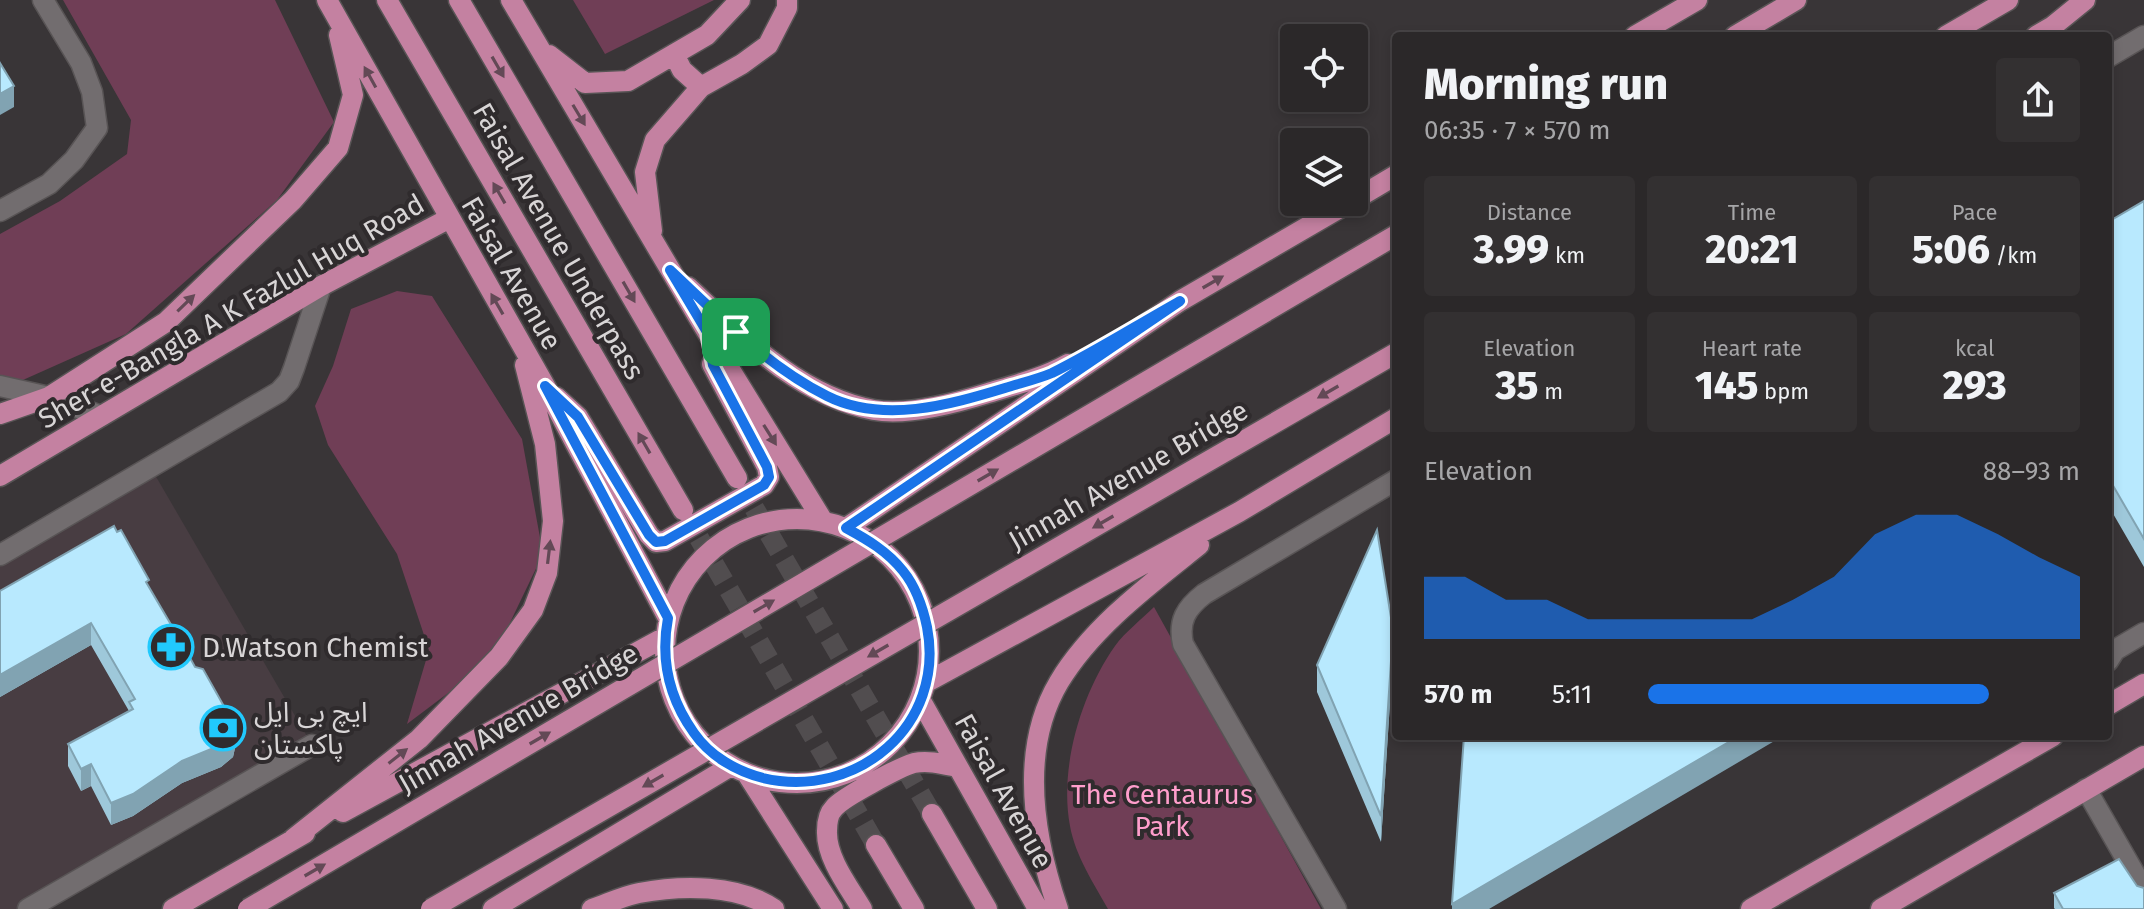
<!DOCTYPE html>
<meta charset="utf-8">
<style>
:root{--surface:#2b2829;--page:#333031;--text:#f1f3f6;--muted:#a6a6a8;--line:#474446;--accent:#1a73e8}
body{margin:0;font-family:"Fira Sans","Noto Sans Arabic",sans-serif;background:var(--page);color:var(--text);height:100vh;display:flex;flex-direction:column;font-size:30px;white-space:nowrap}
*{box-sizing:border-box;margin:0}
p{font-size:26px;color:var(--muted)}
.icon{flex:none;width:44px;height:44px;fill:none;stroke:currentColor;stroke-width:2;stroke-linecap:round;stroke-linejoin:round}
.map{position:relative;flex:1;overflow:hidden}
.drawer{position:absolute;left:1392px;top:32px;width:720px;height:708px;display:flex;flex-direction:column;background:var(--surface);border-radius:8px;box-shadow:0 4px 12px #0003,0 0 0 2px var(--line)}
.drawer>*{flex:none}
.controls{position:absolute;left:1280px;top:24px;display:grid;gap:16px}
.controls a{display:grid;place-items:center;width:88px;height:88px;border-radius:8px;background:var(--surface);box-shadow:0 4px 12px #0003,0 0 0 2px var(--line);font-size:40px}
.pin{position:absolute;display:grid;place-items:center;width:68px;height:68px;color:#fff;margin:-34px;border-radius:16px;box-shadow:0 4px 12px #0006}
.round{display:grid;place-items:center;flex:none;width:84px;height:84px;border-radius:8px;background:var(--page)}
.overview{display:flex;align-items:center;justify-content:space-between;height:136px;padding:0 32px}
h1{font-size:44px;font-weight:800;line-height:60px}
.metrics{display:grid;grid-template-columns:repeat(3,1fr);gap:12px;height:136px;padding:8px 32px}
.metrics div{display:grid;align-content:center;border-radius:8px;background:var(--page);text-align:center}
.metrics b{font-size:40px;font-weight:800}
.metrics small{font-size:22px;font-weight:400}
.metrics p{font-size:22px}
.chart{height:224px;padding:16px 32px}
.chart p{display:flex;justify-content:space-between}
.chart svg{width:100%;height:144px;margin-top:8px;fill:var(--accent);opacity:.7}
ul{padding:0 32px;list-style:none;font-size:26px}
li{display:grid;grid-template-columns:128px 96px 1fr;align-items:center;height:60px}
li i{height:20px;border-radius:10px;background:var(--accent)}
.map>svg:first-child{display:block}
</style>
<div class="map">
<svg width="2144" height="909" viewBox="0 0 2144 909">
<rect width="100%" height="100%" fill="#393537"/>
<path fill="#483d42" d="M151 468 312 745 28 909H0V555Z"/>
<path fill="#703e56" d="M63 0H275L334 122 277 200 126 334 5 388 0 386V234L60 201 127 154 131 120Z
M573 0H714L605 54Z
M397 291 432 296 522 439 543 554 492 660 407 724 429 650 397 554 328 445 315 406 333 366 351 309Z
M1154 607 1321 909H1108C1094 884 1075 855 1070 826 1059 768 1081 694 1115 646 1125 632 1141 620 1154 607Z"/>
<g fill="none" stroke-linecap="round" stroke-linejoin="round">
<path stroke="#514d4f" stroke-width="20" stroke-dasharray="20 10" stroke-linecap="butt" d="M739 482 932 814
M684 512 876 845"/>
<g stroke="#585455" stroke-width="23">
<path id="minor" d="M2108 57 2144 36
M0 211 49 184 74 160 97 128 92 92 81 63 43 0
M0 386 49 397 101 416
M0 555 279 392 289 381 294 368 321 286
M2108 661 2115 650 2144 633
M2086 789 2144 890
M28 909 312 745
M1336 909 1183 644C1178 621 1186 608 1204 594L1396 480"/>
</g>
<g stroke="#585455" stroke-width="23">
<path id="major" d="M327 0 545 386 668 618
M387 0 683 510
M459 0 737 478
M511 0 707 332 823 521
M1635 36 1697 0
M1735 36 1796 0
M1946 36 2008 0
M2036 36 2053 26 2085 0
M674 54 682 70 701 87
M549 55 585 83 628 81 707 35 740 0
M1354 200 1396 175
M652 231 645 172 655 140 701 87 742 64 768 45 787 8V0
M688 287C742 337 799 396 874 410 907 416 956 403 988 393 1015 385 1043 378 1068 364
M556 397 578 417 649 535 656 542 665 541 764 485 769 477 767 467 712 364
M0 414 49 397 166 322 293 200 338 148 353 95 339 35
M0 476 321 286 448 219
M665 651a132 132 0 1 1 264 0a132 132 0 1 1-264 0Z
M846 528 1180 301 1350 202
M927 682 1239 512 1396 418
M921 701 1038 909
M2108 705 2144 684
M747 774 833 909
M343 812 665 637
M932 814 987 909
M293 839 419 739 499 657 533 610 547 573 553 521 545 444 525 365
M876 845 914 909
M173 909 305 833
M493 909 731 766
M592 909C607 904 623 896 639 893 681 885 738 884 774 909
M862 909C849 887 826 858 827 831 827 823 828 814 834 808 843 797 900 767 914 763 928 760 943 764 957 767
M1058 909C1034 838 1018 751 1059 682 1092 627 1149 585 1199 545
M1751 909 2053 736
M1881 909 2144 756"/>
</g>
<use href="#minor" stroke="#726d6f" stroke-width="20"/>
<use href="#major" stroke="#c481a1" stroke-width="20"/>
<g stroke="#585455" stroke-width="23" stroke-linecap="butt">
<path id="major-bridge" d="M248 909 1396 235
M431 909 1396 353"/>
</g>
<use href="#major-bridge" stroke="#c481a1" stroke-width="20"/>
</g>
<path fill="#9ec8da" d="M2144 201V567L2108 505V222Z
M149 588 235 748 233 757 221 767 182 783 133 816 111 825 91 786 81 791 68 766V744L129 711 91 645 0 697V591Z
M1393 656 1381 842 1317 692V665Z
M2137 886 2144 909H2055L2054 908V893Z"/>
<path fill="#81a3b2" d="M14 86V107L0 115V94Z
M91 623V645L0 697V675Z
M1393 630V656L1381 842V816Z
M235 726V748L233 757 221 767 182 783 133 816 111 825V803L182 761Z
M1739 736H1783L1489 909H1452V904Z
M91 764V786L81 791V769Z"/>
<path fill="#b8e9fe" stroke="#81a3b2" stroke-width="2" d="M0 63 14 86 0 94Z
M2144 201V539L2108 477V222Z
M114 526 117 532 121 530 149 580 146 582 183 645 195 667 203 669 235 726 233 735 221 745 182 761 133 794 111 803 91 764 81 769 68 744 133 709 129 702 135 699 91 623 0 675V591Z
M1377 530 1393 630 1381 816 1317 665Z
M1464 736H1739L1452 904Z
M2119 859 2137 886 2144 888V909H2063L2054 893Z"/>
<defs><path id="oneway-solid" d="M-6-.8H1V-3.2L6.5 0L1 3.2V.8H-6Z" transform="scale(2)"/></defs>
<g fill="#634956">
<use href="#oneway-solid" transform="translate(498 67) rotate(60)"/>
<use href="#oneway-solid" transform="translate(370 77) rotate(-119)"/>
<use href="#oneway-solid" transform="translate(579 115) rotate(59)"/>
<use href="#oneway-solid" transform="translate(499 193) rotate(-120)"/>
<use href="#oneway-solid" transform="translate(1213 282) rotate(-30)"/>
<use href="#oneway-solid" transform="translate(629 292) rotate(60)"/>
<use href="#oneway-solid" transform="translate(186 303) rotate(-44)"/>
<use href="#oneway-solid" transform="translate(497 304) rotate(-120)"/>
<use href="#oneway-solid" transform="translate(1328 392) rotate(150)"/>
<use href="#oneway-solid" transform="translate(770 435) rotate(58)"/>
<use href="#oneway-solid" transform="translate(644 443) rotate(-120)"/>
<use href="#oneway-solid" transform="translate(988 475) rotate(-30)"/>
<use href="#oneway-solid" transform="translate(1103 522) rotate(150)"/>
<use href="#oneway-solid" transform="translate(549 552) rotate(-83)"/>
<use href="#oneway-solid" transform="translate(764 606) rotate(-30)"/>
<use href="#oneway-solid" transform="translate(878 651) rotate(150)"/>
<use href="#oneway-solid" transform="translate(540 738) rotate(-30)"/>
<use href="#oneway-solid" transform="translate(398 756) rotate(-38)"/>
<use href="#oneway-solid" transform="translate(653 781) rotate(150)"/>
<use href="#oneway-solid" transform="translate(315 870) rotate(-30)"/>
</g>
<g fill="none" stroke-linecap="round" stroke-linejoin="round">
<g stroke="#fff" stroke-width="16">
<path id="route" d="M670 270C719 316 767 366 827 396 883 424 949 405 1005 388 1021 383 1038 379 1052 373 1096 351 1137 325 1180 301L846 528C868 540 887 551 903 571 916 587 923 608 927 627 946 725 857 800 763 778 736 771 710 756 694 733 669 698 660 661 668 618L545 386 578 417 649 535 656 542 665 541 764 485 769 477 767 467 713 365 707 332Z"/>
</g>
<use href="#route" stroke="#1a73e8" stroke-width="10"/>
</g>
<defs>
<g id="pharmacy-ring" transform="scale(2.3)"><circle r="9.5" fill="#2f2b2d" stroke="#21c9fd" stroke-width="1.5"/><path d="M-2-6h4v4h4v4h-4v4h-4v-4h-4v-4h4Z" fill="#21c9fd"/></g>
<g id="bank-ring" transform="scale(2.3)"><circle r="9.5" fill="#2f2b2d" stroke="#21c9fd" stroke-width="1.5"/><path d="M-6-4H6V4H-6ZM0-2.3a2.3 2.3 0 1 0 0 4.6a2.3 2.3 0 1 0 0-4.6Z" fill="#21c9fd"/></g>
</defs>
<g fill-rule="evenodd">
<use href="#pharmacy-ring" x="171" y="647"/>
<use href="#bank-ring" x="223" y="728"/>
</g>
<g text-anchor="middle" stroke-width="8" stroke-linejoin="round" paint-order="stroke">
<g font-size="28" fill="#d8d5d6" stroke="#2f2b2d">
<text transform="translate(559 241) rotate(60)" y="10">Faisal Avenue Underpass</text>
<text transform="translate(512 273) rotate(60)" y="10">Faisal Avenue</text>
<text transform="translate(231 311) rotate(-30)" y="10">Sher-e-Bangla A K Fazlul Huq Road</text>
<text transform="translate(1128 475) rotate(-30)" y="10">Jinnah Avenue Bridge</text>
<text transform="translate(518 718) rotate(-30)" y="10">Jinnah Avenue Bridge</text>
<text transform="translate(1004 791) rotate(61)" y="10">Faisal Avenue</text>
</g>
<g font-size="28" fill="#d8d5d6" stroke="#2f2b2d" text-anchor="start">
<text x="202" y="657">D.Watson Chemist</text>
<text x="254" y="722">ایچ بی ایل<tspan x="254" dy="32">پاکستان</tspan></text>
</g>
<g font-size="28" fill="#ff9ecc" stroke="#2f2b2d">
<text x="1162" y="804">The Centaurus<tspan x="1162" dy="32">Park</tspan></text>
</g>
</g>
</svg>
<div class="controls">
<a><svg class="icon" aria-label="locate" viewBox="0 0 24 24"><circle cx="12" cy="12" r="6"/><path d="M12 2v4M12 18v4M2 12h4M18 12h4"/></svg></a>
<a><svg class="icon" aria-label="layers" viewBox="0 0 24 24"><path d="M12 4l9 5-9 5-9-5zM3 14l9 5 9-5"/></svg></a>
</div>
<div class="pin" style="left:736px;top:332px;background:#1e9e55"><svg class="icon" aria-label="arrive" viewBox="0 0 24 24"><path d="M6 21V4h12l-3 4 3 4H6"/></svg></div>
<section class="drawer">
<div class="overview"><div><h1>Morning run</h1><p>06:35 · 7 × 570 m</p></div><a class="round"><svg class="icon" aria-label="share" viewBox="0 0 24 24"><path d="M12 15V3M7 8l5-5 5 5M5 13v7h14v-7"/></svg></a></div>
<div class="metrics">
<div><p>Distance</p><b>3.99<small> km</small></b></div>
<div><p>Time</p><b>20:21</b></div>
<div><p>Pace</p><b>5:06<small> /km</small></b></div>
</div>
<div class="metrics">
<div><p>Elevation</p><b>35<small> m</small></b></div>
<div><p>Heart rate</p><b>145<small> bpm</small></b></div>
<div><p>kcal</p><b>293</b></div>
</div>
<div class="chart"><p><span>Elevation</span>88–93 m</p>
<svg viewBox="0 0 160 44" preserveAspectRatio="none"><path d="M0 44V25L10 25L20 32L30 32L40 38L50 38L60 38L70 38L80 38L90 32L100 25L110 12L120 6L130 6L140 12L150 19L160 25V44z"/></svg>
</div>
<ul>
<li><b>570 m</b>5:11<i style="width:79%"></i></li>
</ul>
</section>
</div>
